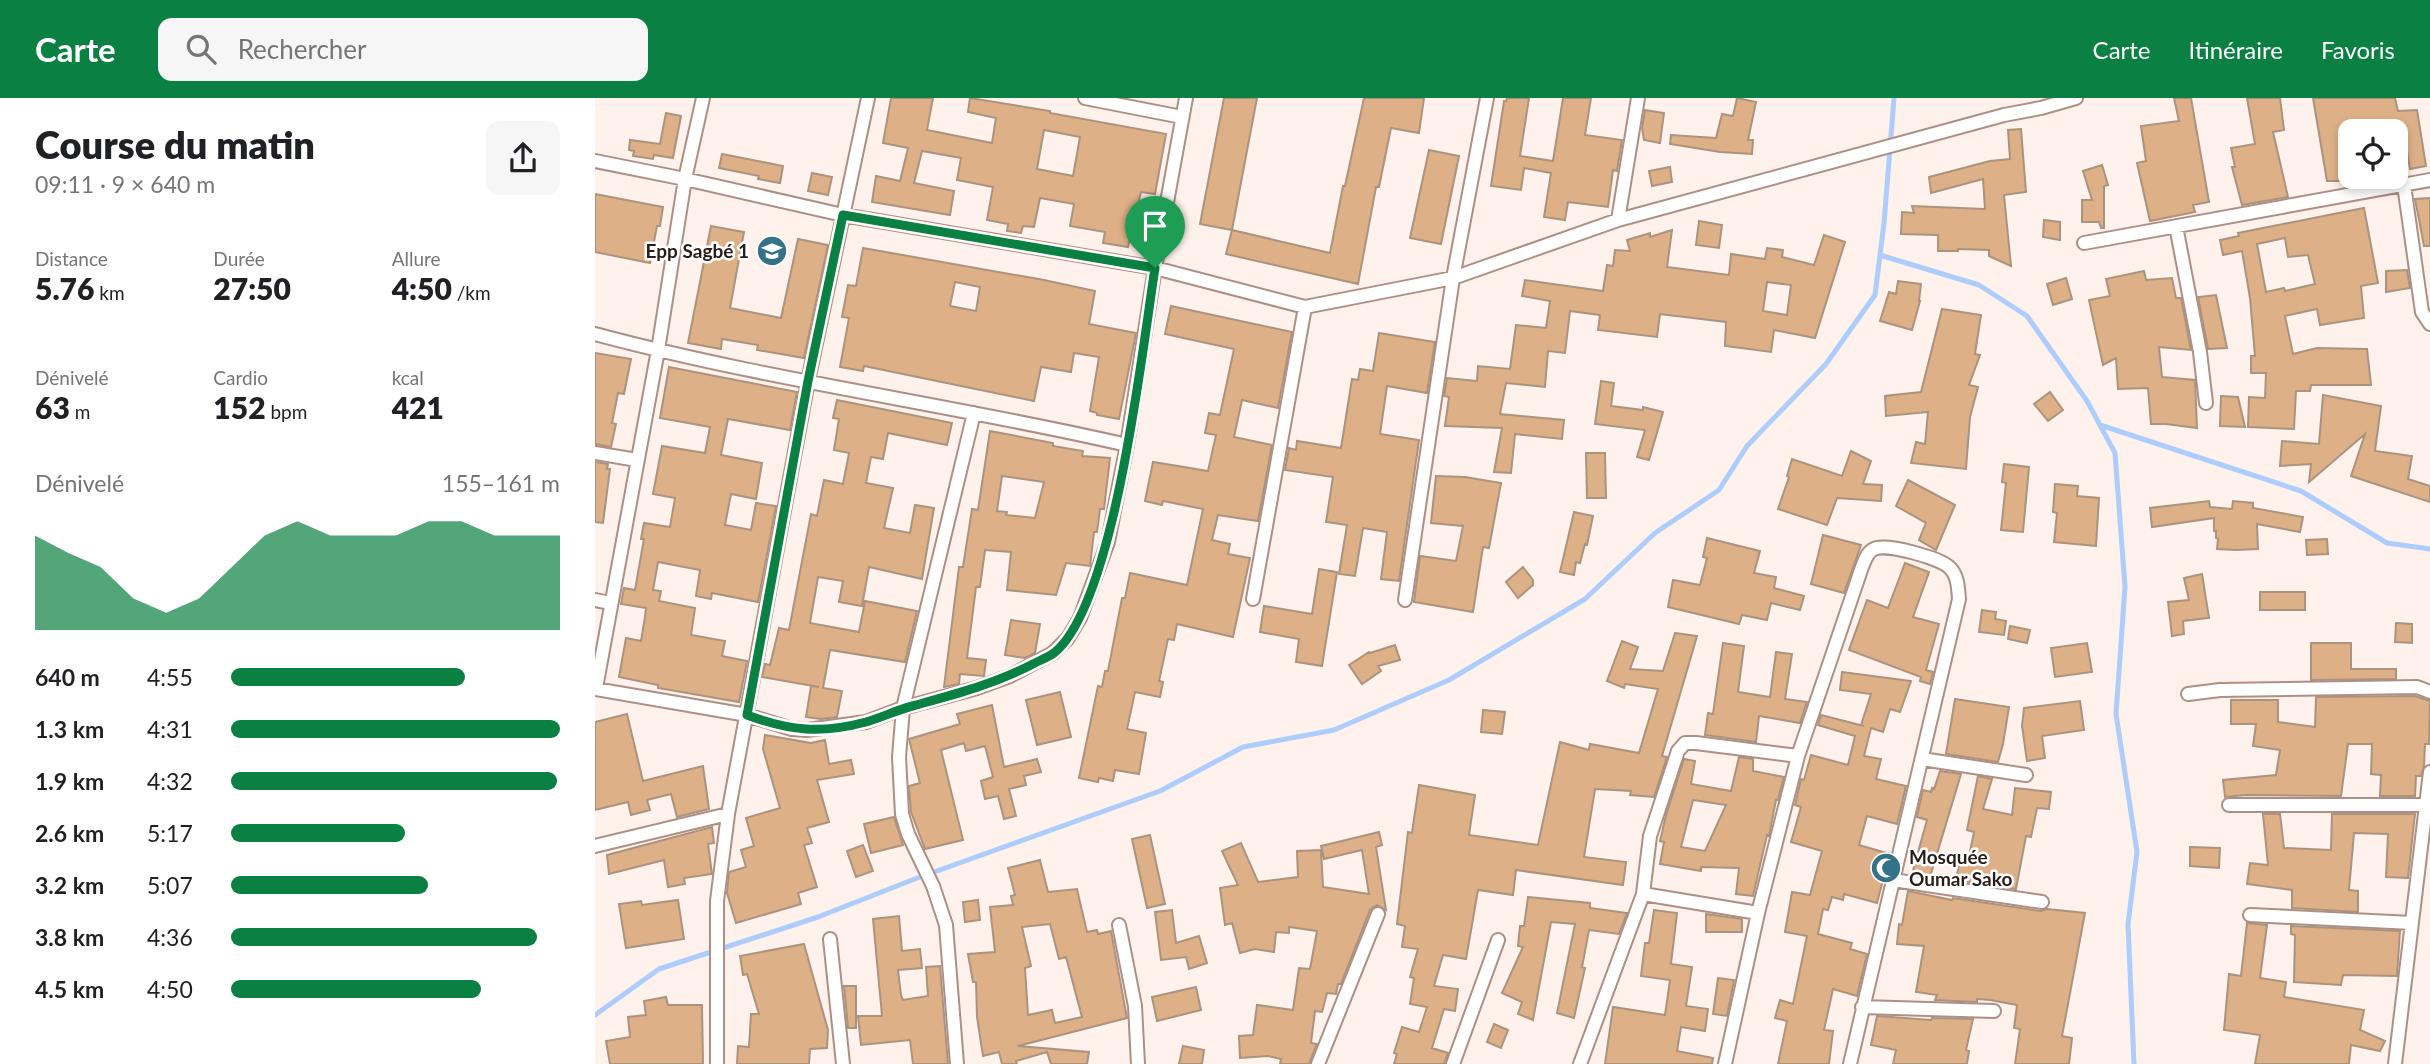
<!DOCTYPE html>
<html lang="fr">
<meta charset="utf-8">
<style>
:root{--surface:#fff;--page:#f6f6f6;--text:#202124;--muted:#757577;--accent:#0b8043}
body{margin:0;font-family:Lato,sans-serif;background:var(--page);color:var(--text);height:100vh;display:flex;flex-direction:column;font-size:26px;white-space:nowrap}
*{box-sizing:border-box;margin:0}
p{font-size:23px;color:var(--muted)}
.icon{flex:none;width:38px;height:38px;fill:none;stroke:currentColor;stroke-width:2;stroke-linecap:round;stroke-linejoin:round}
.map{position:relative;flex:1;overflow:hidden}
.details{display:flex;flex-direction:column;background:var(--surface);width:595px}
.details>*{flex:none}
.buttons{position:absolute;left:1743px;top:21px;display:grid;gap:14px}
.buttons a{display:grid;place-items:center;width:70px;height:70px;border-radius:14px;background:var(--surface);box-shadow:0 4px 10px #0003;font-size:35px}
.pin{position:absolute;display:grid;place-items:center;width:60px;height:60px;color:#fff;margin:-72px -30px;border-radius:50% 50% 50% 0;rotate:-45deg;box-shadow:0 0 7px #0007}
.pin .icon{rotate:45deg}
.round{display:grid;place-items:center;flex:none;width:74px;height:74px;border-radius:14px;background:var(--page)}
.headline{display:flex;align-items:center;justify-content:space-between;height:119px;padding:0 35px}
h1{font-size:38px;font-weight:800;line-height:52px}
.figures{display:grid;grid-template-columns:repeat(3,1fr);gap:10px;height:119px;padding:7px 35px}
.figures div{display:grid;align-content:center}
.figures b{font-size:30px;font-weight:800}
.figures small{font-size:19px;font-weight:400}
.figures p{font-size:19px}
.chart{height:196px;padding:14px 35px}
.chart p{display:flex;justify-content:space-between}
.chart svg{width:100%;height:126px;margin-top:7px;fill:var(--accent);opacity:.7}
ul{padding:0 35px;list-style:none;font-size:23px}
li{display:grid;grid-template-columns:112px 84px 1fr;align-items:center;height:52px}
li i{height:18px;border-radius:9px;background:var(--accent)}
header{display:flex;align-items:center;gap:42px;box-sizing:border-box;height:98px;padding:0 35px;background:var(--accent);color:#fff}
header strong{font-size:33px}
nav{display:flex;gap:38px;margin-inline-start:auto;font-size:24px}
.search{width:490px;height:63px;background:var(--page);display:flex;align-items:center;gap:18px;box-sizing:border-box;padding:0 24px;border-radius:14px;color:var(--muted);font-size:26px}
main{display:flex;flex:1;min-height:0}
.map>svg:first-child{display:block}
</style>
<header>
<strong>Carte</strong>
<div class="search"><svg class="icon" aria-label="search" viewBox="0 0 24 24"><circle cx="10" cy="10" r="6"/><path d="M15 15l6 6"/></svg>Rechercher</div>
<nav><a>Carte</a><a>Itinéraire</a><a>Favoris</a></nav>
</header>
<main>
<section class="details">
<div class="headline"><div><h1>Course du matin</h1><p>09:11 · 9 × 640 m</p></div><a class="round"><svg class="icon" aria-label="share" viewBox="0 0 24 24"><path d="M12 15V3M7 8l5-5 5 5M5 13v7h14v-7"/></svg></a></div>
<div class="figures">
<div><p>Distance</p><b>5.76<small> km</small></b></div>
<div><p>Durée</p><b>27:50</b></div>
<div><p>Allure</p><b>4:50<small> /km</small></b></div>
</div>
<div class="figures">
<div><p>Dénivelé</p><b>63<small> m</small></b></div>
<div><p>Cardio</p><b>152<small> bpm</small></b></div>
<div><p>kcal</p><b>421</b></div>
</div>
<div class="chart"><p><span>Dénivelé</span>155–161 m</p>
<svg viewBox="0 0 160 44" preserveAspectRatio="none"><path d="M0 44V11L10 17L20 22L30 33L40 38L50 33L60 22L70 11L80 6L90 11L100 11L110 11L120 6L130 6L140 11L150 11L160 11V44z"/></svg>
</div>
<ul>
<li><b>640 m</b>4:55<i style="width:71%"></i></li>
<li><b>1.3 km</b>4:31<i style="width:100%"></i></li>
<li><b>1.9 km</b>4:32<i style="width:99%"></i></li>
<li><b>2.6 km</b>5:17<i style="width:53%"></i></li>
<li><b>3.2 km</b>5:07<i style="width:60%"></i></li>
<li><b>3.8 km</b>4:36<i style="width:93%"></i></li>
<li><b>4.5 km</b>4:50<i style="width:76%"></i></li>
</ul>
</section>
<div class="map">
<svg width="1835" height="966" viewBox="0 0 1835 966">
<rect width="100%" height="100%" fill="#fff1eb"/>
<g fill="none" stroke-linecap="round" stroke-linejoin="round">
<path stroke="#adcdfc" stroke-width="5" d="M1285 157 1384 187 1432 218 1492 303 1520 355 1530 489 1521 616 1542 754 1533 826 1539 966
M1505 327 1706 393 1792 445 1835 451
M0 917 64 871 223 819 317 782 565 693 648 649 739 632 854 582 990 501 1060 435 1124 392 1152 348 1231 266 1280 197 1289 125 1299 0"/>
</g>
<path fill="#ddb088" stroke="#ab937e" stroke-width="2" fill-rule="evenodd" d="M296 0H338L332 32 397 45 401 20 373 14 375 0 455 13V15L571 36 560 96 546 94 533 149 508 145 510 134 475 128 479 106 445 100 439 129 428 128 426 135 412 133 413 126 392 122 398 89 362 82 366 60 327 53 319 85 359 93 355 117 277 104 281 78 305 83 313 50 288 45ZM449 32 485 39 478 78 442 71Z
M629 0H662L637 132 605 126Z
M769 0H829L824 35 796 30 784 89H781L763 186 631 156 637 132 735 155 748 88H750Z
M912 0H934L925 58 958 63 968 0H996L990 37 1027 42 1022 73 1018 72 1013 109 973 104 970 122 949 119 956 75 929 70 926 92 896 88 909 3H911Z
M1142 0 1161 4 1153 42H1158L1157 56 1125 54 1075 46 1076 37 1121 40 1127 16 1138 18Z
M1579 0H1596L1614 104 1598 107 1600 114 1555 123 1542 65 1551 63 1546 28 1584 23Z
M1652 0H1685L1689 32 1678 34 1693 99 1647 107 1637 69H1640L1636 50 1660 46Z
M1718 0H1800L1803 13 1822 12 1831 68 1815 71 1808 29 1785 33H1755V83H1732Z
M1050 12 1069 15 1065 45 1049 42 1047 30Z
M71 15 86 18 78 60 59 57 58 61 38 58 39 53 34 52 35 42 65 46Z
M1426 31 1431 94 1409 97 1416 168 1394 158V152L1363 151V153H1343V137L1306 136 1307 114 1319 115 1317 108 1390 111 1388 81 1336 95 1334 79 1395 63 1415 61 1413 32Z
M834 52 864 58 846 146 815 140Z
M127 56 188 68 185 85 163 81 164 78 124 70Z
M1507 67 1513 87 1509 88V130H1506L1504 124H1487V102H1497L1488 73Z
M1075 69 1077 84 1057 88 1054 73Z
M217 75 237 79 233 97 213 93Z
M0 96 68 109 65 128H62L55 165 0 154Z
M1835 100V148H1829L1820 101Z
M1769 110 1783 185 1766 188 1769 220 1725 227 1722 211 1690 218 1698 256 1722 250 1772 251 1776 287H1716L1715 293H1701L1699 331 1653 329 1654 299 1670 300 1671 275H1656V258H1660L1655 200 1647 153 1628 157 1625 142 1644 138 1643 135ZM1690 140 1693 159 1713 157 1720 186 1690 193 1689 190 1671 194 1662 146Z
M1449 122 1465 124V142L1448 139Z
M1104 123 1127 127 1124 150 1101 147Z
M116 128 149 134 135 210 186 220 203 141 233 147 209 260 162 252 163 247 127 241 126 251 93 245Z
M1077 132 1072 169 1134 177 1136 156 1170 161 1172 150 1188 152 1187 159 1219 167 1229 137 1250 144 1220 240 1179 232 1176 254 1130 248 1131 224 1065 216 1062 239 1003 232 1005 217 975 213 970 255 953 253 950 289 911 285 905 316 969 322 967 341 920 336 916 375 899 374 907 330 850 328 854 299 849 298 852 280 882 283 883 268 915 271 921 227 951 230 955 203 927 198 930 182 1008 193 1012 167 1018 168 1020 152 1035 153 1032 142 1055 135V139ZM1172 184 1196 187 1192 217 1168 213Z
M268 150 449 182 500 193 494 226 541 235 524 321 502 317V315L495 313 504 259 479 255 476 274 446 269 439 303 269 268 268 273 245 269 254 220 247 219 253 187 261 188ZM360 184 385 189 381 213 355 208Z
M1812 172 1815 190 1791 194V173Z
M1549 173 1551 182 1577 180 1581 200H1586L1596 252 1564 249 1567 279 1600 282 1602 330 1571 326H1556L1553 290 1523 291 1521 260 1508 267 1494 202 1515 198 1511 181Z
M1471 180 1477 201 1458 207 1452 186Z
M1303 183 1326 186 1324 203H1325L1317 232 1285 223 1294 194 1301 196Z
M1621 197 1632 250 1613 251 1603 199Z
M576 208 697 234 683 310 647 302 639 339 677 347 663 423 623 417 617 442 635 446 633 456 655 460 638 539 582 526 579 542 573 541 564 583 568 584 565 599 540 594 532 631 551 635 544 676 520 672 518 683 504 680 503 684 484 680 503 588 507 589 510 573H513L527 500H530L535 475 592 487 608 411 568 403 567 407 550 403 558 364 613 373 621 337 610 335 614 315 625 317 639 251 570 236Z
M1347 211 1386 217 1380 256 1385 257 1374 287 1383 289 1375 319 1371 371 1316 365 1321 344 1330 346 1333 314 1291 318 1290 298 1326 294Z
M784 235 840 244 832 295 792 288 785 336 824 342 804 483 786 481 792 434 768 430 760 478 744 476 752 427 731 424 738 379 690 372 694 350 701 352 702 343 746 350 757 281 763 282 765 271 778 273Z
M0 255 36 261 29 296 23 295 17 325 21 326 16 349 0 346Z
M74 269 202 294 195 332 133 321 126 357 167 365 161 401 136 396 130 427 156 432 161 405 181 408 163 504 117 495 116 501 101 498 105 472 63 464 58 492 66 493 64 503 100 510 96 537 130 543 127 558 152 563 144 604 63 590V587L24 579 31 540 46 543 50 519 51 510 26 506 29 490 40 492 49 441H46L49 425 75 429 80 400 58 396 67 348 110 355 115 329 65 320Z
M1006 283 1019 285 1016 308 1048 312V309L1068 314 1054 362 1042 359 1050 332 1000 326Z
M1455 294 1468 312 1453 323 1439 306Z
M1728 297 1786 308 1780 353 1817 358 1813 381 1835 388V404L1756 378 1770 336 1714 384 1716 366 1685 368 1687 343 1724 346Z
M1626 298 1643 299 1650 329 1625 328Z
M242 302 357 325 352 347 293 335 288 361 276 359 271 385 298 390 289 430 315 435 320 407 339 410 327 481 274 469 267 508 244 504 248 483 223 479 215 525 264 534 270 503 322 513 310 564 235 552 228 590 247 593 242 619 226 621 211 619 216 588 224 589 167 579 170 566 175 567 184 530 194 532 216 416 222 418 229 382 248 386 254 355 239 352 244 321 238 320Z
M395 333 458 345V348L488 353 487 358 515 360 509 411H505L502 434H499L495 468 471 465 461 497 412 492 416 454 390 452 385 489H381L372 560 391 562 389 578 365 576 364 586 349 589 364 469H368L377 411 383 412ZM407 378 449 384 440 420 411 417 412 414 402 413Z
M1256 353 1276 363 1268 386 1287 387 1286 403 1242 400 1232 427 1183 411 1194 379 1192 378 1197 361 1247 378Z
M991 355H1010L1011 400H992Z
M0 364 13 366 12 371H15L8 425 0 424Z
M1409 366 1434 369 1428 434 1406 432 1411 385 1407 384Z
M841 378 870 379 906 385 894 450 888 449 878 514 819 504 825 458 861 463 868 428 836 425Z
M1313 382 1360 407 1341 452 1324 442 1331 425 1301 408Z
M1460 386 1483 388 1482 398 1504 400 1501 448 1459 444 1462 415 1458 414Z
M1614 403 1615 409 1637 411 1638 403 1658 405V410L1708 419 1705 434 1662 426 1663 451 1641 452 1622 451 1623 441 1621 440V433H1619V420L1557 429 1555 410Z
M979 414 998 418 992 447 990 446 985 465 981 464 979 477 965 474Z
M1228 437 1266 447 1249 495 1216 486Z
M1112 440 1165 453 1159 475 1181 479 1179 490 1209 498 1205 512 1176 505 1172 522 1147 517 1144 526 1073 509 1078 482 1105 487 1112 460 1108 459Z
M1732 441 1733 456 1712 457 1711 442Z
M1310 465 1334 474 1318 519 1344 526 1331 572 1338 574 1335 586 1325 583 1326 579 1254 552 1272 502 1293 510Z
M928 469 938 482V487L923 500 911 484Z
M724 471 742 474 727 568 701 564 704 541 665 534 669 508 717 516Z
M1607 476 1614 520 1588 523 1589 536 1577 538 1573 504 1594 502 1589 480Z
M1665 494H1710V512H1665Z
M1387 512 1401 514 1400 521 1411 523 1409 537 1384 534Z
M416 522 445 526 440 555 430 560 410 557Z
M1801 525 1817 526V545L1800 544Z
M1415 528 1435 532 1432 545 1413 541Z
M1080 535 1102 538 1067 658 1072 659 1059 699 1035 697 1036 693 1000 691 989 759 1031 764 1028 787 921 772 918 797 883 792 871 861 848 857 839 888 863 891 860 913 849 911 837 950 853 955 849 966H799L802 956 799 955 807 929 824 934 832 909 815 906 819 880 815 879 823 851 807 849 810 828 802 826 813 734 817 735 824 687 880 697 874 737 943 747 965 644 994 652 995 646 1044 655 1063 591 1030 586 1029 590 1012 583 1027 543 1043 549 1035 571 1068 573Z
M1128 545 1149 548 1143 594 1175 599 1181 554 1197 556 1190 601 1212 604 1205 625 1164 618 1161 644 1110 637 1113 615 1118 616Z
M1492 545 1497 574 1460 579 1456 550Z
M1716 545H1756V571H1801V581L1716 582Z
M800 547 805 562 783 568 786 573 767 586 754 567 774 554 775 555Z
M1247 574 1316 583 1305 614 1295 611 1288 634 1276 630 1269 658 1286 661 1281 681 1311 688 1302 726 1272 718 1264 747 1295 756 1282 805 1249 796 1248 802 1237 799 1233 812 1228 811 1223 836 1257 845 1255 851 1272 856 1262 898 1238 891 1229 932 1238 933 1234 966H1183L1192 923 1180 920 1185 902 1198 906 1212 838 1190 834 1197 794 1215 797 1227 753 1196 744 1206 709 1200 707 1206 681 1209 682 1216 657 1253 667 1260 638 1223 627 1226 617 1269 628 1266 627 1276 596 1245 592Z
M465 594 476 639 442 647 431 602Z
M1820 598 1835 603 1834 646H1830L1829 668 1826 678H1821L1820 698H1785L1786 677 1776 676 1777 646H1753L1746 698 1651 697 1630 699 1628 682 1681 677 1685 652 1658 648 1661 626H1636V602H1683V624L1720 629 1721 599Z
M1360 601 1414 609 1408 646 1403 664 1351 656Z
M1485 603 1489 632 1447 638 1450 660 1432 663 1427 628 1429 610Z
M397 607 409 669 442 661 446 674 429 678 431 687 414 691 421 718 409 721 403 698 390 701 386 683 398 679 390 648 371 653 369 645 346 652 368 742 330 751 316 714 314 688 325 685 314 641 365 626 362 616Z
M888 612 910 614 907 636 886 634Z
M32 616 48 683 108 668 114 711 82 719 76 696 52 702 55 712 36 717 33 704 0 712V624Z
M170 637 216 645 230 642 234 666 256 662 259 676 222 682 234 724 212 730 217 745 209 747 222 789 203 795 206 806 141 825 132 795 134 774 151 769 146 752 159 748 151 720 185 710 168 651Z
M1144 659 1158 661V673L1189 679 1183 702H1181L1174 738 1172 737 1158 798 1141 796 1144 770 1106 769V773L1065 766 1069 744 1065 743 1071 717 1089 661 1100 663 1096 686 1136 693ZM1098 702 1131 707 1110 753 1086 749Z
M1345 673 1366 676 1335 779 1317 776 1332 722 1322 719 1328 692 1336 694 1337 690 1339 691Z
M1383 678 1397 681 1388 711 1417 717 1420 690 1456 694 1454 711 1442 710 1436 739 1431 738 1421 791 1361 782 1365 762 1373 763 1379 734 1372 732Z
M1668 716H1685L1689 750 1736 752 1737 716H1820L1813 780 1791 779 1793 736 1759 735 1754 792 1763 793V814L1697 810V792L1652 786 1655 765 1673 767Z
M299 719 308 747 276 755 269 726Z
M117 729 119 745 113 746 117 776 89 780 90 786 73 789 69 762 14 776 12 757Z
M784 734 787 747 781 749 791 812 782 807 775 812 746 886H743L741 896 732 895 727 914 720 913 716 945 722 946 714 966H685L686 961 673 958 645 960 644 938 658 937 662 907 698 912 704 870 715 871 722 833 694 829V835L681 834 679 854 660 851 645 855 637 825 630 827 625 790 643 787 627 753 646 745 663 784 703 779 702 753 726 752 728 789 774 796 767 752 729 761 726 748Z
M555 737 570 806 552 810 537 741Z
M268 747 278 773 261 779 252 753Z
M1595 749 1625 750 1624 770 1595 768Z
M445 762 453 794 482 791 492 834 502 832 503 836 516 833 532 920 423 948 494 954 492 966H456L452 954 421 963 422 966H407L404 954 388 958 382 919 381 884H378L373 856 400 854 395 809 418 807 416 798 420 797 413 770ZM455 826 464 861 471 859 487 919 460 925 457 912 433 917 430 870 436 868 427 829Z
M1313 793 1357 802 1358 800 1446 813 1452 811 1490 815 1467 938 1477 940 1474 966H1420L1425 931 1419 930 1422 907 1395 902 1382 901V904L1340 902 1342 897 1321 894 1329 848 1302 846 1304 826 1307 827Z
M933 799 995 805V810L1032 815 1024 836 994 832 987 869 990 870 979 920 962 915 980 826 956 824 938 922 923 916 927 904 907 895 928 849 923 848 925 828H929Z
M83 802 89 841 31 850 24 806 46 803 47 807Z
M383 802 385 822 370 824 368 804Z
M577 812 581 845 604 838 612 865 594 871 591 859 566 862 560 814Z
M1059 812 1082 815 1076 866 1097 869 1091 908 1113 911 1110 933 1086 929 1082 953 1118 960 1117 966H1010L1018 909 1070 917 1075 882 1046 878 1050 845H1054Z
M1111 816 1147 821V834H1111Z
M304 818 307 853 325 851 327 870 303 872 306 897 308 902 333 898 331 869 345 868 353 966H318L315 942 266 947 263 918H287L278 821Z
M1652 825 1672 827 1665 880 1691 884 1689 899 1769 912 1765 932 1790 943 1785 953 1756 947 1754 966H1660L1665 937 1629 932 1634 876 1646 878Z
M1696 828 1805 833 1802 878 1748 877 1746 887 1699 884 1700 837 1696 836Z
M209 846 233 932 232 950 215 951 214 966H142L143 948 154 949 156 916H164L152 876 148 877 145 858Z
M1123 880 1139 882 1132 918 1118 916Z
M249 888H261V930H253Z
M601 889 606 912 562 923 557 899Z
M71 899 73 907H107L108 966H15L11 943 35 939 33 919 51 917 49 903Z
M1282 918 1336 922 1337 920 1378 921 1371 952 1374 953 1372 966H1298L1301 952 1276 947Z
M899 926 913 932 906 950 892 944Z
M588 948 609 952 607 966H584Z"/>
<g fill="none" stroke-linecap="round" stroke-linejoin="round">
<g stroke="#ae8f83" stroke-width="16">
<path id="minor" d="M490 0 587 19
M0 63 90 81 248 117 560 170 710 209 858 180 1023 122 1409 17 1446 10 1481 0
M1809 87 1827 214 1835 226
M1023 122 1043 0
M1581 128 1605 254 1611 305
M1489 145 1835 82
M0 236C175 283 355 306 532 347
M0 355 42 362
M658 501 710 209
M0 502 15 505
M810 502 858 180 892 0
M1 590 63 252 90 81 108 0
M0 591 152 617 197 631 212 632 271 624 308 610 382 590 415 578 458 555 473 540 485 520 513 444 532 347 560 170 591 0
M1593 596 1625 592 1822 589 1835 594
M1327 661 1431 677
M1634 707H1831
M0 748 133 716
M1298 782 1447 804
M1048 796 1163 815
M1655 817 1817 825
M524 827 540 908 543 966
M235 841 248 966
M1267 909 1399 913
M122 966V803L133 716 213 283 273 0
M362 966 351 827 338 788 313 736 307 716 304 659 308 610 379 315
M723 966 783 816
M858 966 903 842
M985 966 1048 796 1055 738 1083 653 1090 645H1101L1203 658
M1130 966 1163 815 1203 658 1267 469C1270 462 1272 454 1279 451 1292 445 1344 460 1354 469 1363 477 1363 490 1364 501L1255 966
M1800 966 1835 674"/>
</g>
<use href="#minor" stroke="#fff" stroke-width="12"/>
</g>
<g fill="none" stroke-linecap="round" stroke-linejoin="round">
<g stroke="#fff" stroke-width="14">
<path id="route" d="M248 117 560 170C547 252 520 506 459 555 452 560 443 563 436 567 399 586 361 596 321 607 304 611 288 619 271 624 226 636 195 633 152 617L213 283Z"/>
</g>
<use href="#route" stroke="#0b8043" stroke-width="9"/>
</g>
<defs>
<g id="school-disc" transform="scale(1.575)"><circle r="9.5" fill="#347287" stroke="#fff"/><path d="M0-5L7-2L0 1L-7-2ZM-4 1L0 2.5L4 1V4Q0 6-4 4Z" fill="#fff"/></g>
<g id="mosque-disc" transform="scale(1.575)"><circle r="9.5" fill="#347287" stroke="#fff"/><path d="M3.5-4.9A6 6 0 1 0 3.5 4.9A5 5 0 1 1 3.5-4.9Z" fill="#fff"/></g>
</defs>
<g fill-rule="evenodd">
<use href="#school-disc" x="177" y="153"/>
<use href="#mosque-disc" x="1291" y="770"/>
</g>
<g text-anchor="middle" stroke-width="5" stroke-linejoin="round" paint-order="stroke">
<g font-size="19" font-weight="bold" fill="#281c18" stroke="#fff" text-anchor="end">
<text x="154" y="160">Epp Sagbé 1</text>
<text x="1314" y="766" text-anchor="start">Mosquée<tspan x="1314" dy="22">Oumar Sako</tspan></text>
</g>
</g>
</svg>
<div class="buttons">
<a><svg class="icon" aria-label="locate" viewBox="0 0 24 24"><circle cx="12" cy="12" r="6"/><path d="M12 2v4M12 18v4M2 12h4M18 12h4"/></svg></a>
</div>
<div class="pin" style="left:560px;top:170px;background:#1e9e55"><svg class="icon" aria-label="arrive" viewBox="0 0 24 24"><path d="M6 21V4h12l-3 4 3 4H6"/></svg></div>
</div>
</main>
